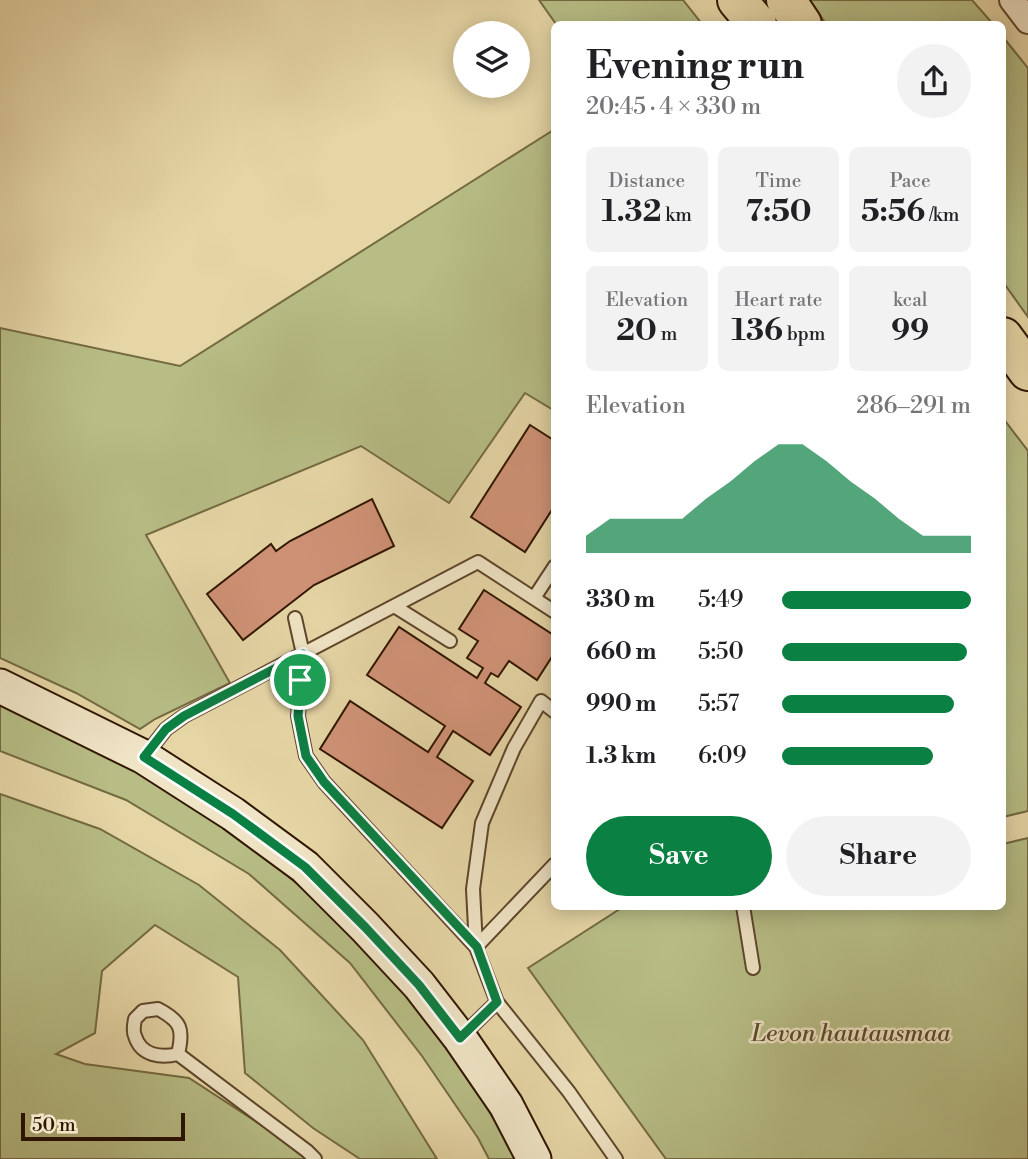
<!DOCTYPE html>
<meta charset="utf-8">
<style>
:root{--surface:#fff;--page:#f2f2f2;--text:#202124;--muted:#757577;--accent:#0b8043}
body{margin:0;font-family:"Libre Bodoni",serif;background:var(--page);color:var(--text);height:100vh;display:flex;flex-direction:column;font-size:26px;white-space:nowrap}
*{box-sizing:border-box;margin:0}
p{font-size:23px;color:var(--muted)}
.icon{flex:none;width:38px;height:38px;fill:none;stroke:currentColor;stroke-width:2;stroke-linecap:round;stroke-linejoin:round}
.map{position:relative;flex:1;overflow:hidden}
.drawer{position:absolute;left:551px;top:21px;width:455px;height:889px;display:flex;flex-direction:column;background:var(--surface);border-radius:10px;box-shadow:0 4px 18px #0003}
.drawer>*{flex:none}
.tools{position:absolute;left:453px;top:21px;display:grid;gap:14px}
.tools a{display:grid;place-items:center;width:77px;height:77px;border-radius:50%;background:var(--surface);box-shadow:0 4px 18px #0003;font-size:35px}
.scale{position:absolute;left:21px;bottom:18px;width:164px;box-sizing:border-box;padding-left:7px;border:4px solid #301600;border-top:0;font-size:19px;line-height:24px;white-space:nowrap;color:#301600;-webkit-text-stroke:5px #efe4c5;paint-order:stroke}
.pin{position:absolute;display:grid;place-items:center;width:60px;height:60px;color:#fff;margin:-30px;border:4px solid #fff;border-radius:50%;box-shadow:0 2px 7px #0007}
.round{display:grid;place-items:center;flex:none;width:74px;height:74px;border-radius:37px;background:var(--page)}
.head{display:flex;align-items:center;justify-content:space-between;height:119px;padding:0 35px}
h1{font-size:38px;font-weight:800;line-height:52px}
.stats{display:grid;grid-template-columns:repeat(3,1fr);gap:10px;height:119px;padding:7px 35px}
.stats div{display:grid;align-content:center;border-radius:10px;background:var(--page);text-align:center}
.stats b{font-size:30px;font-weight:800}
.stats small{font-size:19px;font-weight:400}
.stats p{font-size:19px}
.chart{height:196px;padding:14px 35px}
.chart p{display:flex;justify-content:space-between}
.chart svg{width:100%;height:126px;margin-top:7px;fill:var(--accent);opacity:.7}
.cta{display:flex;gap:14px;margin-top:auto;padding:14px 35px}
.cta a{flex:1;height:80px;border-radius:42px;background:var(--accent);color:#fff;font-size:28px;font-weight:800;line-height:80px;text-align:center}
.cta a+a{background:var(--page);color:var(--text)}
ul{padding:0 35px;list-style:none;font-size:23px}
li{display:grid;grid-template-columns:112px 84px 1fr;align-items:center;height:52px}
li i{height:18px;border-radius:9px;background:var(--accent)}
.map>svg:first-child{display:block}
</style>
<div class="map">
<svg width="1028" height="1159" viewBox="0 0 1028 1159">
<rect width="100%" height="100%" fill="#e6d6a6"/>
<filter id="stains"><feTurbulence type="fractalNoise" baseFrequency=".00286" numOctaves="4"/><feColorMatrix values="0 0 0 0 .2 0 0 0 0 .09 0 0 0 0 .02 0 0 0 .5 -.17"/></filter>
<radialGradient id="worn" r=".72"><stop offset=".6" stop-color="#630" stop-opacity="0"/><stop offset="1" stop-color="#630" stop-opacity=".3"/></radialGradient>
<path fill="#b7bd85" stroke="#746a42" stroke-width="2" d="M539 0H683L702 24H556Z
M810 0H972L993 24H826Z
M1003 37 1028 68V317L1003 282Z
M555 129V411L525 393 449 503 361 446 146 535 230 683 155 719 140 729 76 693 0 658V328L180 366Z
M1003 418 1028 451V811L1003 817Z
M0 701 138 770 258 850 357 936 446 1040 518 1159H489L478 1138 422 1056 350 963 249 874 126 800 0 751Z
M0 794 100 829 199 885 280 950 363 1040 437 1159H360L313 1128 245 1073 238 977 155 925 102 971 95 1033 56 1054 85 1064 189 1078 306 1154 310 1159H0Z
M1028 838V1159H666L528 968 623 907 1003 906V844Z"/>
<path fill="#d19378" stroke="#301600" stroke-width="2" d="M530 425 555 441V505L525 552 471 517Z
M372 499 394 546 314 585 243 640 207 594 271 544 276 551 290 541Z
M484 590 555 636V652L537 680 509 661 498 677 491 673 485 683 521 707 490 755 453 731 437 757 473 781 442 828 320 749 350 701 428 752 445 726 367 675 399 627 477 678 483 668 467 658 478 641 459 629Z"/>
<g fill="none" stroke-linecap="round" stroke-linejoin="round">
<g stroke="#5e462a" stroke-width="16">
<path id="lane" d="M534 598 555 566
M394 606 450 641
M295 618 303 654 298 716 306 756 324 782 476 947 497 1002 569 1092 616 1159
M144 757 166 729 184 716 478 562 555 612
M743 906 753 968
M476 947 473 889 482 823 514 748 541 701 555 712
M476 947 555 864
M158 1009C181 1021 184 1029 178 1054 161 1058 141 1056 135 1036 133 1032 134 1024 135 1019L143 1011Z
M462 1036 497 1002
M178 1054 307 1151 315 1159"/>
</g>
<g stroke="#5e462a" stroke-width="28">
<path id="street" d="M1012 0 1028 21"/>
</g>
<g stroke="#301600" stroke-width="37">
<path id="secondary" d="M0 686 144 757 233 814 305 867 365 927 419 985 460 1038 506 1105 534 1159"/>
</g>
<g stroke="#301600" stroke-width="42">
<path id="highway" d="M737 0 757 24
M786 0 802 24
M1003 337 1028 371"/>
</g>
<use href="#lane" stroke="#efe4c5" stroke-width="12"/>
<use href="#street" stroke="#efe4c5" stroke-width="24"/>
<use href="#secondary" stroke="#efe4c5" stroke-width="33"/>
<use href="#highway" stroke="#e6d6a6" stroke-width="38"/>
</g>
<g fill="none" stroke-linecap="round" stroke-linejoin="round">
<g stroke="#fff" stroke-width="14">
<path id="route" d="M303 654 298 716 306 756 324 782 477 947 497 1002 460 1038 419 985 365 927 305 867 233 814 144 757 166 729 184 716Z"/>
</g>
<use href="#route" stroke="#0b8043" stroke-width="9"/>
</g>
<g text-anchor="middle" stroke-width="5" stroke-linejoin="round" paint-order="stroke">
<g font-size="24" font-style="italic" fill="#584828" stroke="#efe4c5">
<text x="851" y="1041">Levon hautausmaa</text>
</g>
</g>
<rect width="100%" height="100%" filter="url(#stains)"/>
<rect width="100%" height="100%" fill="url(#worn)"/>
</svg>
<div class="tools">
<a><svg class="icon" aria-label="layers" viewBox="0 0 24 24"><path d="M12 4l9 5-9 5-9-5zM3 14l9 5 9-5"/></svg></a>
</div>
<div class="scale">50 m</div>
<div class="pin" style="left:300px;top:680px;background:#1e9e55"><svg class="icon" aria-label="arrive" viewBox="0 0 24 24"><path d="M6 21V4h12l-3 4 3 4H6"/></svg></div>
<section class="drawer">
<div class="head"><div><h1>Evening run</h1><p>20:45 · 4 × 330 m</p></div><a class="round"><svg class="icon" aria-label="share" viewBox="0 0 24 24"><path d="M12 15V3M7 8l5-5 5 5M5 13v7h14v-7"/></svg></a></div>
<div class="stats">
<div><p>Distance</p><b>1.32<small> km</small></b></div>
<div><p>Time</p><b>7:50</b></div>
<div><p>Pace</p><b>5:56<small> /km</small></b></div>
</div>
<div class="stats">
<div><p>Elevation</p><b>20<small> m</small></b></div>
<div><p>Heart rate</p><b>136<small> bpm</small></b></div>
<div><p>kcal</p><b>99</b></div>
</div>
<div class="chart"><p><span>Elevation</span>286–291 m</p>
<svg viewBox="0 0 160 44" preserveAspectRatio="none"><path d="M0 44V38L10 32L20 32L30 32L40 32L50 25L60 19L70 12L80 6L90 6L100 12L110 19L120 25L130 32L140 38L150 38L160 38V44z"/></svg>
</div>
<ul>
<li><b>330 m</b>5:49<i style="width:100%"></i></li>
<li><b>660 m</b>5:50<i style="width:98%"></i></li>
<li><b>990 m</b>5:57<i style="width:91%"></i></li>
<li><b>1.3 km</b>6:09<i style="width:80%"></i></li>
</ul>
<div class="cta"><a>Save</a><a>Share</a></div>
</section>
</div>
